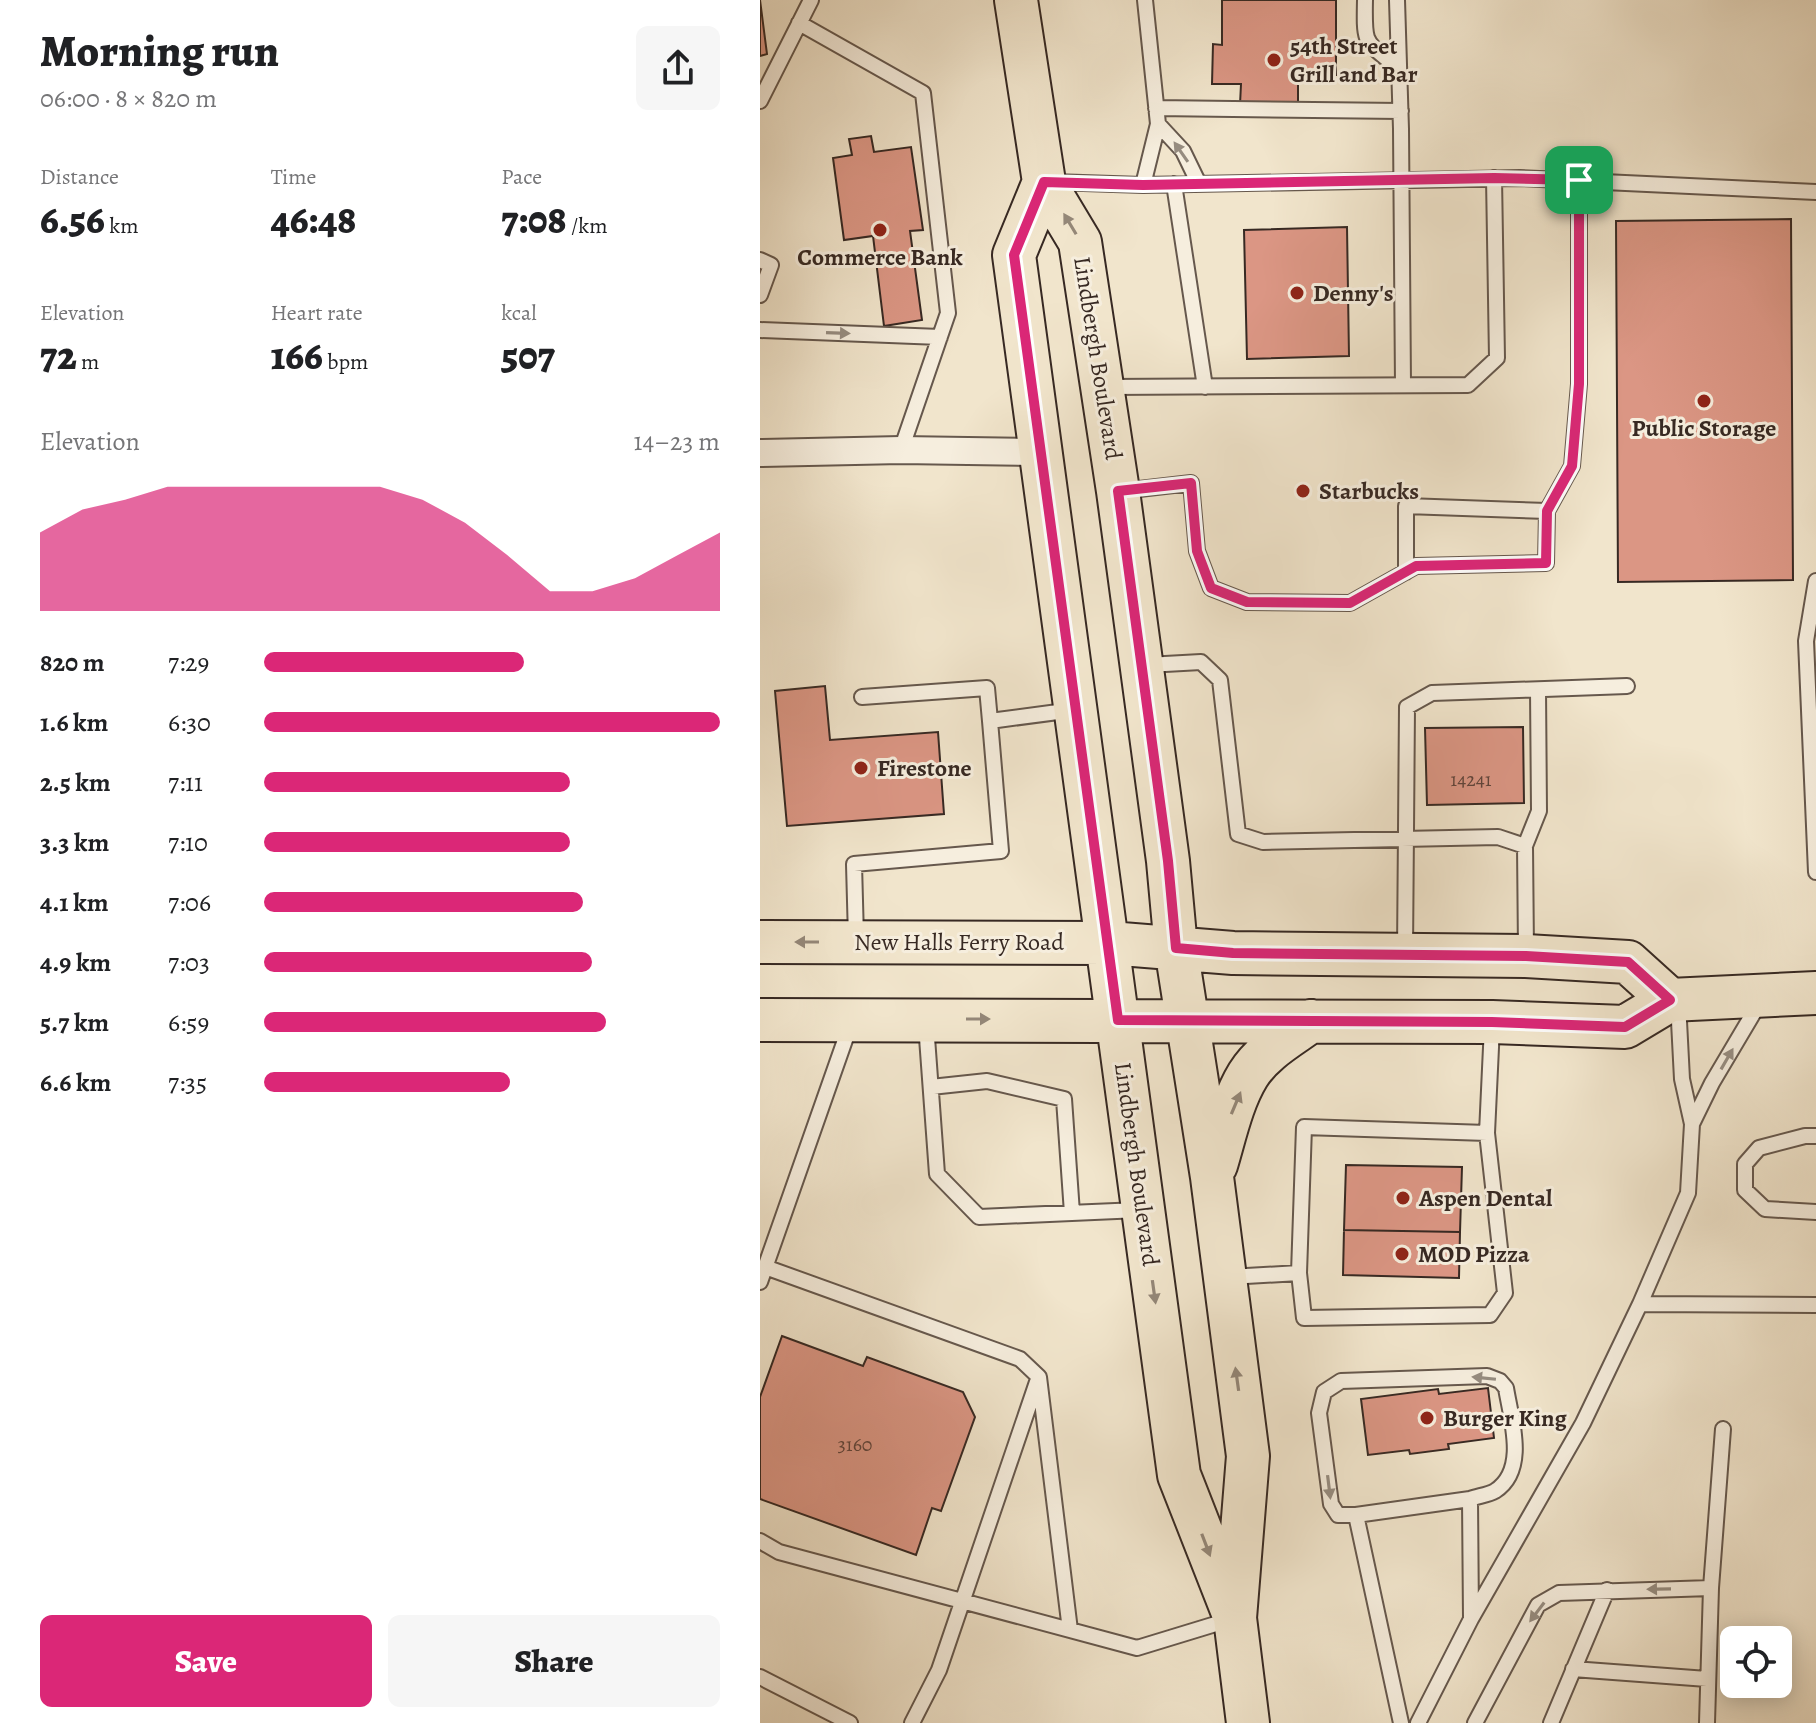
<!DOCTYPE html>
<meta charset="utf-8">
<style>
:root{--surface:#fff;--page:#f6f6f6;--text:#202124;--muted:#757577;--accent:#db2777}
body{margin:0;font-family:Alegreya,serif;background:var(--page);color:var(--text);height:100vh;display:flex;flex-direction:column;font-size:30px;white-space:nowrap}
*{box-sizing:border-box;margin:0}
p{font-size:26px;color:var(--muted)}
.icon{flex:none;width:44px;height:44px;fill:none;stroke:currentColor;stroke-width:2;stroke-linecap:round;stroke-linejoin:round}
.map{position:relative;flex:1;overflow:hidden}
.side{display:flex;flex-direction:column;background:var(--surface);width:760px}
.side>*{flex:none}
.fabs{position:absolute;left:960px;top:1626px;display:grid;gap:16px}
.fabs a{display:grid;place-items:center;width:72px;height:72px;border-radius:12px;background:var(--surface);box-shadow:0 4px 20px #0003;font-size:40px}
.pin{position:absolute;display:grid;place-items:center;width:68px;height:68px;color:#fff;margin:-34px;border-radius:16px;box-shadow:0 4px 12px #0006}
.round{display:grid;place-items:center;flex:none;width:84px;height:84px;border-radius:12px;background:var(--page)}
.summary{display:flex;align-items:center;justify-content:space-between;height:136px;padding:0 40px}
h1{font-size:44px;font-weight:800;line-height:60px}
.stats{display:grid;grid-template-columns:repeat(3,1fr);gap:12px;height:136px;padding:8px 40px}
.stats div{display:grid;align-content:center}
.stats b{font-size:40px;font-weight:800}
.stats small{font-size:22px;font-weight:400}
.stats p{font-size:22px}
.chart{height:224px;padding:16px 40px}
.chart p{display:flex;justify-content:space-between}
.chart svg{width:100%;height:144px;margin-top:8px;fill:var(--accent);opacity:.7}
.primary-button{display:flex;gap:16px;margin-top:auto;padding:16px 40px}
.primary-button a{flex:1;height:92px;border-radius:12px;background:var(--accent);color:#fff;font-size:32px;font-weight:800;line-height:92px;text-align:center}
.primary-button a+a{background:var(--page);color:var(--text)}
ul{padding:0 40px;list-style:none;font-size:26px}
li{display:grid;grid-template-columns:128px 96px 1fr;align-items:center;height:60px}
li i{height:20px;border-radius:10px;background:var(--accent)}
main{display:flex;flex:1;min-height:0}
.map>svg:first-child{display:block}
</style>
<main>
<section class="side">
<div class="summary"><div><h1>Morning run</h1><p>06:00 · 8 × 820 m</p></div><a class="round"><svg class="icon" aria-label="share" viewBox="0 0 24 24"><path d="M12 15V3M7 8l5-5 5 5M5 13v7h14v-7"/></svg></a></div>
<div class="stats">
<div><p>Distance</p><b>6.56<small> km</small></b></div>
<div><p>Time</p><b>46:48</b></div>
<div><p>Pace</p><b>7:08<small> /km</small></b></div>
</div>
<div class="stats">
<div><p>Elevation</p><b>72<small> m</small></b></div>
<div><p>Heart rate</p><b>166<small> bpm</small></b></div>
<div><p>kcal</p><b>507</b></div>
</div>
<div class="chart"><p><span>Elevation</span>14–23 m</p>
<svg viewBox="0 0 160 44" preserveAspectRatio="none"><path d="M0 44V20L10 13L20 10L30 6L40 6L50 6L60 6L70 6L80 6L90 10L100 17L110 27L120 38L130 38L140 34L150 27L160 20V44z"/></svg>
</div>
<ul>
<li><b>820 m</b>7:29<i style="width:57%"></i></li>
<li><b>1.6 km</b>6:30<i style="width:100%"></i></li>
<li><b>2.5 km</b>7:11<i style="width:67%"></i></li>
<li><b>3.3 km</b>7:10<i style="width:67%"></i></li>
<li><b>4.1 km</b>7:06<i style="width:70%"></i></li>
<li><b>4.9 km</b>7:03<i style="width:72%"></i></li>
<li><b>5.7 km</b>6:59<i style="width:75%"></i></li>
<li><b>6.6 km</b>7:35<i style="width:54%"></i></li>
</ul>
<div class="primary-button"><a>Save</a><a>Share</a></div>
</section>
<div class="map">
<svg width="1056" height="1723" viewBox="0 0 1056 1723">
<rect width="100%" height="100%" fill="#f1e5cc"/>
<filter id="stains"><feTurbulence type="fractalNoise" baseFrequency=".0025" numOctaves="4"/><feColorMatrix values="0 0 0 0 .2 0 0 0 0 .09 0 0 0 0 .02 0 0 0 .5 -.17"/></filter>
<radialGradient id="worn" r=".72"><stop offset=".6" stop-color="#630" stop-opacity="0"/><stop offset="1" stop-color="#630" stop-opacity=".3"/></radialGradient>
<path fill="#db9684" stroke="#372923" stroke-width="2" d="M0 0 7 54 0 56Z
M462 0H576V75H538V105H480L481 84H452L453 44 462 45Z
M111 136 114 152 151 147 163 230 150 231 162 320 124 326 113 236 84 240 73 158 92 155 89 139Z
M1031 219 1033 580 858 582 856 221Z
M587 227 589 356 487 359 484 230Z
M65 686 70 740 178 732 184 814 27 826 15 691Z
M763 727 764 803 667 805 665 728Z
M586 1165 702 1167 700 1232 584 1230Z
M584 1230 700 1232 699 1278 583 1275Z
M22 1336 103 1366 107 1357 203 1392 215 1417 181 1511 172 1508 156 1555 0 1499V1397Z
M728 1388 734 1438 688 1444 689 1449 650 1454 649 1450 608 1455 601 1399 678 1389 679 1394Z"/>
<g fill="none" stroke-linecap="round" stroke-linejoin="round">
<g stroke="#66584d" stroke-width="18">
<path id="service" d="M605 0C604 47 604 39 639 69
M637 0 641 129 643 385
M39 23 163 93 188 313 141 450
M0 101 51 0
M396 108 641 111
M398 124 423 151 439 184
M293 182 383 185 760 178 1056 192
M414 184 445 387
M383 185 398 124 385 0
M0 260 11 265 0 295
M0 330 180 337
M348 387 708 385 737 358 734 178
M362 491 431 483 437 551 451 588 487 602 590 603 656 566 786 563 787 511 812 466 819 384V180
M646 572V506L787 511
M1056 581 1046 641 1056 872
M387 665 441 662 460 680 478 834 503 842 738 837 765 846 766 951
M102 697 227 688 230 721
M765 846 779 811 778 690
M96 938 94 864 241 851 230 721 313 710
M645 952 647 707 672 693 867 686
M166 1024 177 1174 219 1217 379 1210
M171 1087 227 1081 304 1099 312 1213
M932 1124 952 1083 1000 1002
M1056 1136H1045L999 1148 985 1164V1190L1005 1209 1056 1212
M5 1267 260 1359 279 1377 310 1630
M539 1273 544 1318 730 1315 745 1293 727 1133
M469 1277 539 1273 544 1127 727 1133 732 1026
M0 1282 91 1023
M880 1304 1056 1305
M596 1515H578L571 1504 559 1413 564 1392 581 1381 727 1376 740 1381 746 1388C751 1419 768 1470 735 1491 728 1495 718 1496 710 1499
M0 1541 19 1552 377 1648 472 1619
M813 1669 947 1679
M0 1677 90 1723
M152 1723 179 1670 277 1382
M641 1723 596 1515 710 1499 711 1618
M658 1723 711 1619 823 1423 880 1304 928 1193 932 1124 922 1079 918 1002
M715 1723 778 1605 799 1593 951 1588
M791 1723 847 1590
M947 1723 951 1588 963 1429"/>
</g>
<g stroke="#66584d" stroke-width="30">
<path id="minor" d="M0 453 141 450 281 452"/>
</g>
<g stroke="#372923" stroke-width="46">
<path id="primary" d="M256 0 284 182 320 242 358 491 408 861 416 948 452 1177 488 1456 475 1618 488 1723
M284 182 254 255 419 1475 472 1610
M0 942 349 943 473 953 766 956 868 962 910 1000
M0 1020 732 1022 865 1027 910 1000 1056 993
M456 1165C465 1135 472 1101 488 1075 503 1051 529 1037 551 1021"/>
</g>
<use href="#service" stroke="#f6eede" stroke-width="14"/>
<use href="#minor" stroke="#f6eede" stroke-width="26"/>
<use href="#primary" stroke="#f1e5cc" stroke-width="42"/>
</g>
<defs><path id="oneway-solid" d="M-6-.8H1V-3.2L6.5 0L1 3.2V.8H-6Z" transform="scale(2)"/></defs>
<g fill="#968c80">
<use href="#oneway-solid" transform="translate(421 152) rotate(-125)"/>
<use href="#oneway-solid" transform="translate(78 333) rotate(2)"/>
<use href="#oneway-solid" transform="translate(967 1059) rotate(-60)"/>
<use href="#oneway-solid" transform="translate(724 1378) rotate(-174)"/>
<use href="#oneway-solid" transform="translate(569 1487) rotate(83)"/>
<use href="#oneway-solid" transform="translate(899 1589) rotate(179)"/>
<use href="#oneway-solid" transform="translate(777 1612) rotate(127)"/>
</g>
<g fill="#948778">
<use href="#oneway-solid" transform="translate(310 224) rotate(-121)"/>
<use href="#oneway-solid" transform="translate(47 942) rotate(-180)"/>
<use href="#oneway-solid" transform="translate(218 1019)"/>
<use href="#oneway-solid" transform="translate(476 1103) rotate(-67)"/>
<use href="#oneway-solid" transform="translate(394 1292) rotate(82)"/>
<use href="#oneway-solid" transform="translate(477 1379) rotate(-98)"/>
<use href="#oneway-solid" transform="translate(446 1545) rotate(69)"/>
</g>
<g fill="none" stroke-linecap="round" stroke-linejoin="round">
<g stroke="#fff" stroke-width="16">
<path id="route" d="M734 178 819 180V384L812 466 787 511 786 563 656 566 590 603 487 602 451 588 437 551 431 483 358 491 408 861 416 948 473 953 766 956 868 962 910 1000 865 1027 732 1022 358 1020 254 255 284 182 383 185Z"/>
</g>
<use href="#route" stroke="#db2777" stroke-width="10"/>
</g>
<g fill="#8f2418" stroke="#f6eede" stroke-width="3">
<circle cx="514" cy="60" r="8"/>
<circle cx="120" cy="230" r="8"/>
<circle cx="537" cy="293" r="8"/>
<circle cx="944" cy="401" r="8"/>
<circle cx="543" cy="491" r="8"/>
<circle cx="101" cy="768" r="8"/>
<circle cx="643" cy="1198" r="8"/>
<circle cx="642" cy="1254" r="8"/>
<circle cx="667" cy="1418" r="8"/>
</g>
<g text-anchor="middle" stroke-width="6" stroke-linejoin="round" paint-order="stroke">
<g font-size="20" fill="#60443b">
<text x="711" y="786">14241</text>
<text x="95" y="1451">3160</text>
</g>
<g font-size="24" font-weight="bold" fill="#372923" stroke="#f6eede" text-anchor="start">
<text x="530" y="54">54th Street<tspan x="530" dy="28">Grill and Bar</tspan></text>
<text x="120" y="265" text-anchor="middle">Commerce Bank</text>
<text x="553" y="301">Denny's</text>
<text x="944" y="436" text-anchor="middle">Public Storage</text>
<text x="559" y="499">Starbucks</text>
<text x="117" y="776">Firestone</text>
<text x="659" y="1206">Aspen Dental</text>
<text x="658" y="1262">MOD Pizza</text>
<text x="683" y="1426">Burger King</text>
</g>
<g font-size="24" fill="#372923" stroke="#f6eede">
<text transform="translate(338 358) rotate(81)" y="8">Lindbergh Boulevard</text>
<text x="199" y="950">New Halls Ferry Road</text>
<text transform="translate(377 1164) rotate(82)" y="8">Lindbergh Boulevard</text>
</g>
</g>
<rect width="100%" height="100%" filter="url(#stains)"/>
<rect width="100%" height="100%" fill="url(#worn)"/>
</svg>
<div class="fabs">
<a><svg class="icon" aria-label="locate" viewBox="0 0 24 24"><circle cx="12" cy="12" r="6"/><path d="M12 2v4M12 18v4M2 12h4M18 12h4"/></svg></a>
</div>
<div class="pin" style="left:819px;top:180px;background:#1e9e55"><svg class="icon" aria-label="arrive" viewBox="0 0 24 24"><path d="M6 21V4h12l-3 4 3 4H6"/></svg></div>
</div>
</main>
